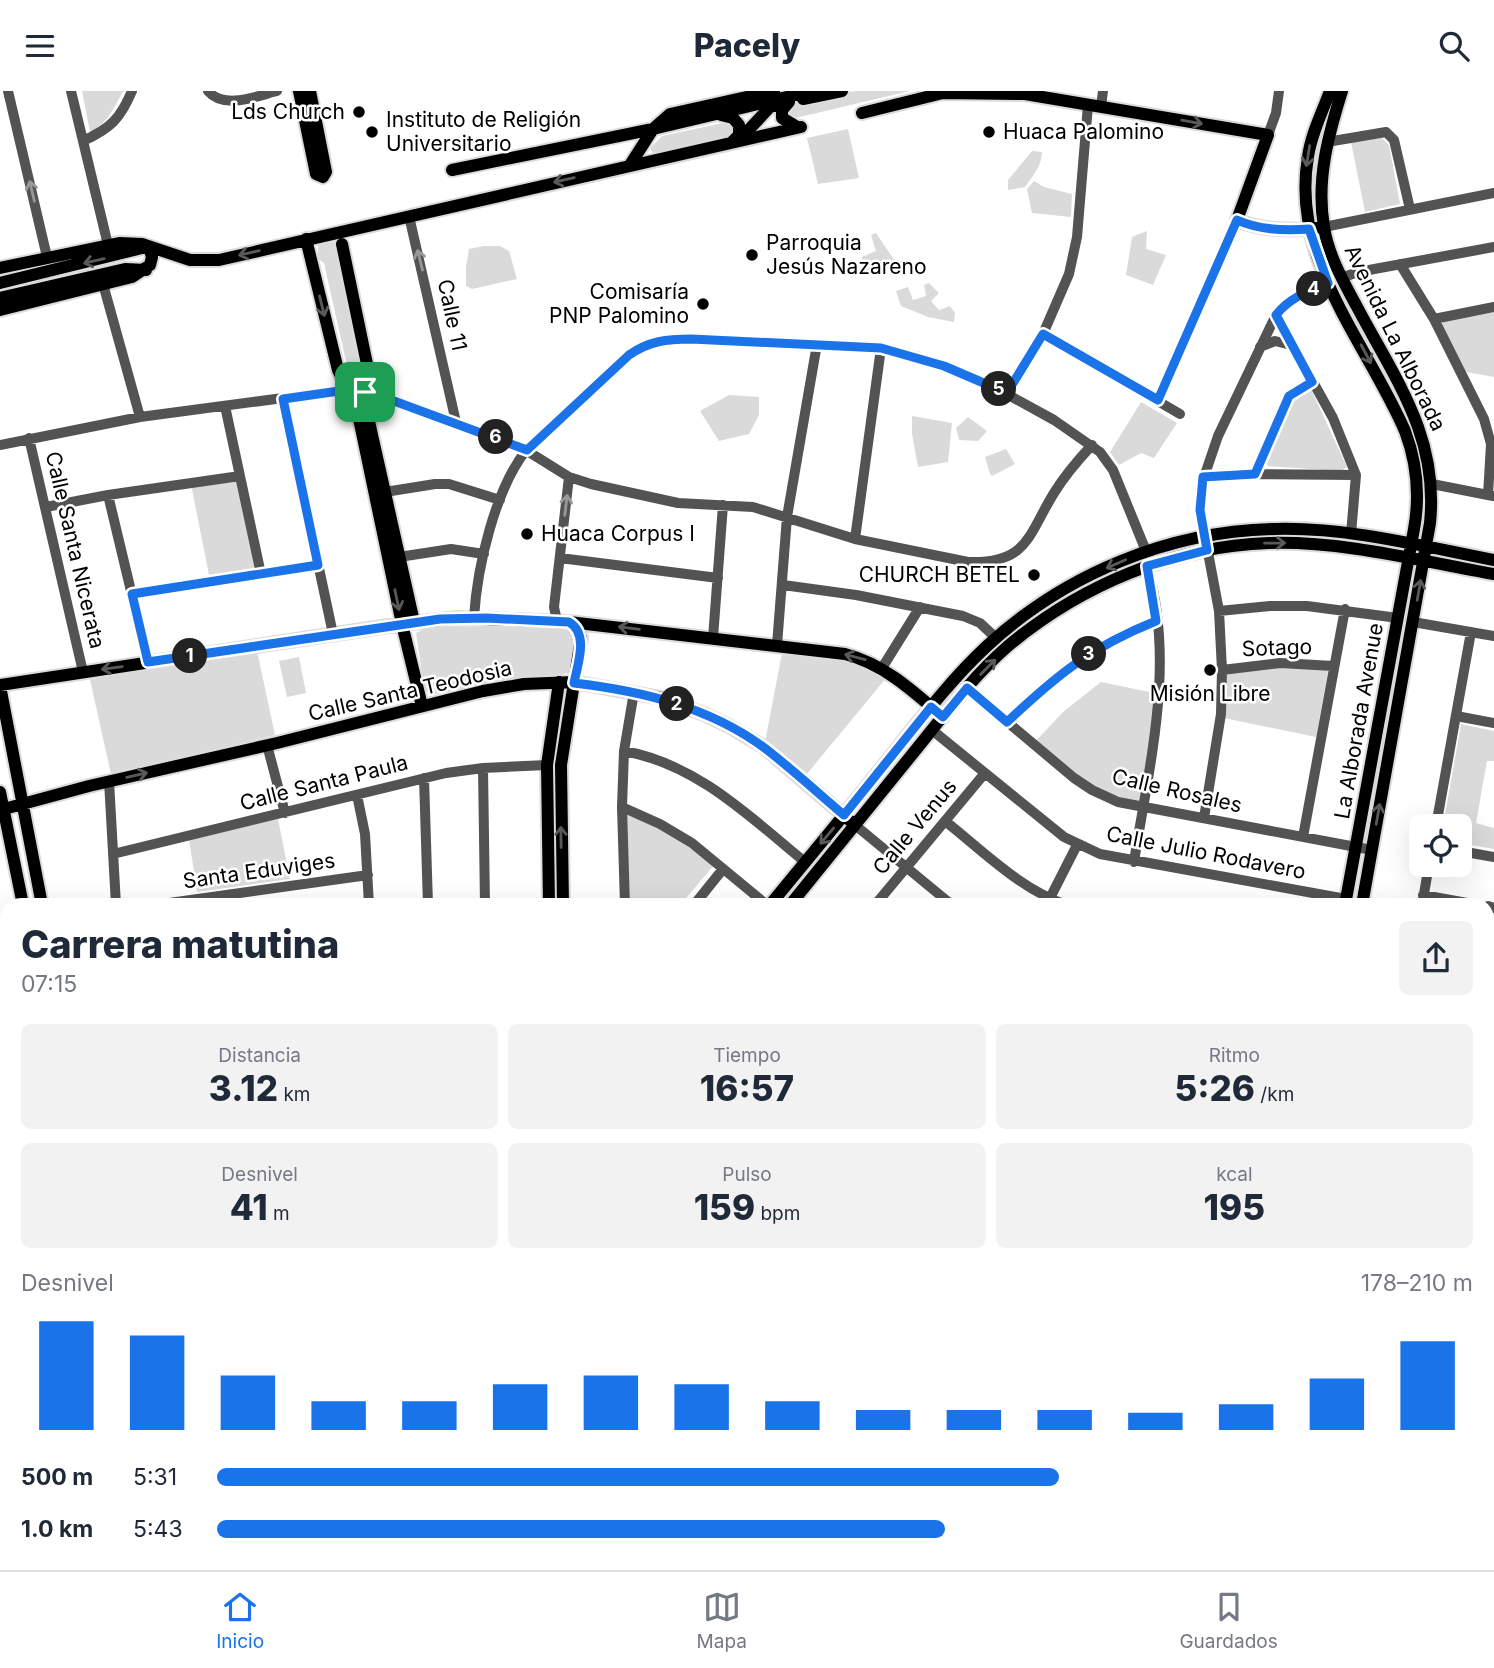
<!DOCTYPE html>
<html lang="es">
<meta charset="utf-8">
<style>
:root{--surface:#fff;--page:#f2f2f3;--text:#1f2937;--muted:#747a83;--line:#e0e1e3;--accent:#1a73e8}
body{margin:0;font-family:Inter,sans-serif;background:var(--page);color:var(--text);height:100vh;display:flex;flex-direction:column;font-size:26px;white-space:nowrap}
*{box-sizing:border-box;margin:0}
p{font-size:23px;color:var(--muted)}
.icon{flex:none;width:38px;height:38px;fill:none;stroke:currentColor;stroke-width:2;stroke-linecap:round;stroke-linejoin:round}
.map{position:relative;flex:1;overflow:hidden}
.side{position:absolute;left:0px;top:807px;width:1494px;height:674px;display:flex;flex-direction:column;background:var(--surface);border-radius:21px 21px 0 0;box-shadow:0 7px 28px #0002}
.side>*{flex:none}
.controls{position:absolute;left:1409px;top:723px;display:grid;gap:14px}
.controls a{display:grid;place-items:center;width:63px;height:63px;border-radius:10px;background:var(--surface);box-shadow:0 7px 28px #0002;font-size:35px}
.pin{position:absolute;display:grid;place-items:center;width:60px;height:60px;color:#fff;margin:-30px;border-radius:14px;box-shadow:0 4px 10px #0006}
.km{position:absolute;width:35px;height:35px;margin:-18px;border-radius:50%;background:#222;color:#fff;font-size:19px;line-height:35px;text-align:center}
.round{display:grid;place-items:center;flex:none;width:74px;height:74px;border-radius:10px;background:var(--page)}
.headline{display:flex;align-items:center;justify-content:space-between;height:119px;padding:0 21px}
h1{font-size:38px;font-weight:800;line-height:52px}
.metrics{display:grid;grid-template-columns:repeat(3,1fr);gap:10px;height:119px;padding:7px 21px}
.metrics div{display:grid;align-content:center;border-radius:10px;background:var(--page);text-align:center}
.metrics b{font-size:35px;font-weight:800}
.metrics small{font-size:19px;font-weight:400}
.metrics p{font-size:19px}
.chart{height:196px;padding:14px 21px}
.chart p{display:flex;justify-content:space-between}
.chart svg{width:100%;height:126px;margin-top:7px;stroke:var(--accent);stroke-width:6}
ul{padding:0 21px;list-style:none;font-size:23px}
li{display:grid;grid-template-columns:112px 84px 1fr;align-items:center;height:52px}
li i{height:18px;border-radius:9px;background:var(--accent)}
header{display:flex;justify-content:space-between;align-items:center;height:91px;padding:0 21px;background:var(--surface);font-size:32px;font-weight:800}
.tab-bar{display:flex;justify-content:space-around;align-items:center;height:98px;border-top:2px solid var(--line);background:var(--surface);font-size:19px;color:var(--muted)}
.tab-bar a{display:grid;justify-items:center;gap:4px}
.tab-bar .selected{color:var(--accent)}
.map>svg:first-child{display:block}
</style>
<header><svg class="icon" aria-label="menu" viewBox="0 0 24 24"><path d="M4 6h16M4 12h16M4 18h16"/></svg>Pacely<svg class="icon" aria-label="search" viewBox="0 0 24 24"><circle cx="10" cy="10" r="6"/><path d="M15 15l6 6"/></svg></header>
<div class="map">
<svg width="1494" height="1479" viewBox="0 0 1494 1479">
<rect width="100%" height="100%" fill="#fff"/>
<path fill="#dadada" d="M82 0H123C114 17 108 32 90 41Z
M855 0H910L791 28 787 22 795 12Z
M1338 0 1318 126H1313L1310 72 1322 27Z
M728 31 733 33V45L656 62 651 60V56L662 45Z
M848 38 859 87 818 93 807 47Z
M1382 47 1389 54 1400 113 1365 121 1351 51Z
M1032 60 1042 61C1042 75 1032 86 1025 96L1008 99V89Z
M1034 90 1044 96 1072 103 1071 126 1032 122 1027 98Z
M1147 140 1146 158 1166 164 1153 194 1126 184 1132 146Z
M1326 141 1403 311 1426 374 1427 427 1423 445H1418L1421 388 1333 195 1315 142Z
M876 142 899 176 863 180 862 166 876 160 871 144Z
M333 149 361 269V273L347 275 324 172 318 168V153Z
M484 155H500L509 160 517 188 472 198 466 195V176L469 158Z
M929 192 939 202 931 210 939 219 950 215 955 222 954 231 928 226 901 215 896 200 908 196 913 209 926 205 924 194Z
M1494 220V286L1466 281 1441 237 1444 229Z
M1310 296 1347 376 1341 380 1268 375 1265 369 1292 306Z
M729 304 759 306V324L749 343 719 350 700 320Z
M1141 311 1177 332 1154 367 1141 362 1119 374 1110 361Z
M912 325 952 332 948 371 918 376 912 343Z
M968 326 987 340 978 350 959 349 956 337Z
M1006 358 1015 373 992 385 990 383 985 366Z
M237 388 256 477 209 484 191 393Z
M1303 442 1400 454 1398 462 1214 455 1212 449Z
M1197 451 1198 458 1055 517 948 615 940 609 986 561 1058 504 1132 469Z
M1409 475 1418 476 1369 755 1360 753Z
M451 535 567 538 577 547 570 582 562 583 564 586 521 588 429 604 424 596 416 542 426 537Z
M257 560 275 644 111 683 89 584Z
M782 562 848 569 887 586 806 684 765 651Z
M299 566 306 602 287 606 279 570Z
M1278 575 1326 578 1328 581 1316 646 1224 627 1225 582Z
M1101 591 1159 603 1143 716 1092 699 1033 653 1063 621Z
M566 598 557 683 560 814H553L551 678 560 600Z
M928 625 933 629 863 715 857 710Z
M1461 633 1494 640V670H1487L1476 732 1494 737V758L1460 752V735H1443Z
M627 724 660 736 715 773 680 814H630Z
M278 728 290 788 197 801 189 748Z
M1488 817 1494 819V873L1488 871Z
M7 895V966H0V896Z
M1494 1326V1440L1488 1433V1329Z
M1188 1474H1367L1371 1478 1187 1479Z"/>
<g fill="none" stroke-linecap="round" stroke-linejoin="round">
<g stroke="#dbdbdb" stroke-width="16">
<path id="major" d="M299 0 316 83 323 86 326 81 310 0
M1330 0C1322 22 1311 43 1308 66 1290 169 1367 252 1405 340 1417 372 1420 405 1414 438L1345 814
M1342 0C1328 45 1316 89 1324 136 1328 163 1343 190 1356 214 1395 288 1439 345 1430 432L1362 814
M942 2 1025 3 1268 44 1237 129C1262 140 1289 140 1316 137
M803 8 842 0
M789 11 782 19V27L797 36
M862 22 947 1
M721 24 733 27 739 34V44L732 51
M741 47 770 16 782 13
M630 74 653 38 670 23 774 0
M452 79 653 38 812 0
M306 148 338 279 357 318 402 533 422 615
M342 153 367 273 366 317 414 531
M0 177 119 152 142 153 190 169H219L801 36
M0 192 146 156
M0 207 125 178 146 179
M0 219 132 186 150 174 152 166 149 156
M0 594 402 533 458 527 569 531 845 563C884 573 913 600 943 626
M0 595 42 814
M0 701 23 814
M4 718 89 695 277 652 483 600 524 593 574 591 661 607 704 623 729 635 764 656 855 734
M549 814 547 674 559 591
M563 814 561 674 581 547 578 538 569 531
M770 814C806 770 842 727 877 683 912 640 946 593 987 555 1065 483 1169 440 1275 438 1348 436 1422 455 1494 469
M790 814C830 765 870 715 910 666 941 628 971 587 1008 555 1081 494 1174 455 1269 452 1345 450 1420 470 1494 483
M1488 1130H1494
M1488 1145H1494
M51 1474 70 1479
M94 1474 118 1479
M31 1479 32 1474"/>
</g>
<path stroke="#535353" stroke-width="10" d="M8 0 47 166
M71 0 108 154
M208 0C224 19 257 5 277 0
M1101 16 1103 0
M1268 44 1276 22 1279 0
M83 50C111 37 120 28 132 0
M1327 51 1386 41 1394 49 1410 118
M409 125 456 331
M1324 136 1494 102
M1400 173 1434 228 1484 328 1491 353 1488 404
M1341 187 1358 181 1494 156
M103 193 140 326
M1276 224 1333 327 1356 384 1351 443
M1434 228 1494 216
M1043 243 1180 323
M1260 256 1275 250 1291 254
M1007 302 1043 243 1069 183 1077 146 1088 14
M283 308 333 543
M1158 309 1237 129
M225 315 261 483
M29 347 83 581
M0 354 140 326 328 301H365L516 353 569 386 591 393 678 412 753 416 855 448 968 471C1028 473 1028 444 1054 402 1065 384 1078 369 1092 354
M1255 383 1289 305 1312 291
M1203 386 1255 383 1356 384
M1432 393 1493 405
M385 401 435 393H449L500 409
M108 404 148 571
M46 416 108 404 240 385
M855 448 881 257
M399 466 451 458 484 463
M560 467 718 487
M783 494 856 504 963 525 980 532 996 547
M132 503 318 474
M1219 520 1270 515H1307L1398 527
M474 527C477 476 495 398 527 358L629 264 649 252 661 249 817 253 881 257 916 265 983 290 1054 329 1100 361 1113 379 1146 460
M557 530 554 516 569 386
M1413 531 1494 545
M713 547 723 414
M777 554 787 426 817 253
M882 577 920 516
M1222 579 1280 572 1333 575
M967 597 1074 687 1092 699 1118 711 1372 759
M1456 625 1494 632
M1007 631C1057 584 1091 556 1156 530
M932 639 1064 746 1100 763 1346 808
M267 654 285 722
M624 660C697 673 750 726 805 771
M483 677 485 814
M424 687 428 814
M109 690 116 814
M357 704 365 743 369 814
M622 716 660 733 692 752 767 814
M1204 727 1221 623 1222 579 1219 520 1200 419 1201 395 1218 345 1276 224C1289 207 1308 200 1328 192
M945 730C983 760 1021 799 1067 814
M855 734 952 814
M1436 735 1471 541
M1303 746 1345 518
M1460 760 1494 766
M113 763 446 682 483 677 547 674
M1134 771C1149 674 1176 572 1147 475
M1423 804 1478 814
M1047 813 1077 754
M155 814 368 784
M625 814 622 716 624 660 634 601
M694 814 723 778
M875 814 985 682
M1422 814 1429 774
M1488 815 1494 817
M1488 1014 1494 1016
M1488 1074 1494 1038
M1488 1217H1494
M1488 1234H1494
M1488 1290 1494 1288
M880 1474 914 1479
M1374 1474 1380 1479
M1476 1474 1482 1479
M131 1479 132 1474
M374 1479 375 1474
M441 1479 442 1474
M509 1479 510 1474
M677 1479 678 1474
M737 1479 738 1474
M815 1479 817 1474
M1037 1479 1038 1474
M1103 1479 1104 1474
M1181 1479 1182 1474
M1465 1479 1470 1474"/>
<use href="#major" stroke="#000" stroke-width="12"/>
</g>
<defs><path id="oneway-shaft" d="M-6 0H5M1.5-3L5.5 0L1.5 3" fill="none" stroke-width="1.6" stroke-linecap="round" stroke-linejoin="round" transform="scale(1.75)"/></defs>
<g stroke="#595959">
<use href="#oneway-shaft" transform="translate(1192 31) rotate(10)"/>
<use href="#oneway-shaft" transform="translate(1308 65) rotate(99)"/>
<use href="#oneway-shaft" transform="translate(564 89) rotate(167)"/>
<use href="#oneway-shaft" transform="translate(249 162) rotate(167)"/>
<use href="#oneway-shaft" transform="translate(94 170) rotate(167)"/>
<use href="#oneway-shaft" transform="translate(322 215) rotate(76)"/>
<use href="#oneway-shaft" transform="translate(1366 263) rotate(62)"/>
<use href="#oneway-shaft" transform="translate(1275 452) rotate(-1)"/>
<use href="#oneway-shaft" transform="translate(1116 473) rotate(156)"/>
<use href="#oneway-shaft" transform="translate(1419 499) rotate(-80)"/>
<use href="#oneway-shaft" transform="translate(397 509) rotate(78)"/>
<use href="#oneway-shaft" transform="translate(629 537) rotate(-173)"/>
<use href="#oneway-shaft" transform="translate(855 566) rotate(-165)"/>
<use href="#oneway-shaft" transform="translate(988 576) rotate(-45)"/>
<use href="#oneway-shaft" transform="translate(112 577) rotate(172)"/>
<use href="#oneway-shaft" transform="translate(137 684) rotate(-13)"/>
<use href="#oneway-shaft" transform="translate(1378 723) rotate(-80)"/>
<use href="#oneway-shaft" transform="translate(827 745) rotate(130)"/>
<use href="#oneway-shaft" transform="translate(561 746) rotate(-91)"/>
</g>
<g stroke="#989898">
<use href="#oneway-shaft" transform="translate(32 100) rotate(-103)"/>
<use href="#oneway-shaft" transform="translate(420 169) rotate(-104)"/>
<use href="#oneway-shaft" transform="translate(566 414) rotate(-83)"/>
</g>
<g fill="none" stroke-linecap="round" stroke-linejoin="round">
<g stroke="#fff" stroke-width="14">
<path id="route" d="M1237 129C1259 139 1284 140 1309 138L1328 192C1308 200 1289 207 1276 224L1312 291 1289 305 1255 383 1203 386 1200 419 1207 459 1147 475 1156 530C1091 556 1057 584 1007 631L967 597 943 626 931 616 844 724C818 702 793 679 766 658 710 616 642 600 574 592 578 572 589 543 569 531L486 527 440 528 148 571 132 503 318 474 283 308 339 300 375 303 527 359 629 264C649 250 667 248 691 248L881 257 944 275 1007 302 1043 243 1158 309Z"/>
</g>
<use href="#route" stroke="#1a73e8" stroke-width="9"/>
</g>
<g fill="#000" stroke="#fff" stroke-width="2.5">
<circle cx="359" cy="21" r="7"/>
<circle cx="372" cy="41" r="7"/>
<circle cx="989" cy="41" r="7"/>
<circle cx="752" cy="164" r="7"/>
<circle cx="703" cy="213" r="7"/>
<circle cx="527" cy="443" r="7"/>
<circle cx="1034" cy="484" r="7"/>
<circle cx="1210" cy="579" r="7"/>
</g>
<g text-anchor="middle" stroke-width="5" stroke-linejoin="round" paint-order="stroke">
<g font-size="21" fill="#000" stroke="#fff" text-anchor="start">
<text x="345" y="28" text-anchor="end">Lds Church</text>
<text x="386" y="36">Instituto de Religión<tspan x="386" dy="24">Universitario</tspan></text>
<text x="1003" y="48">Huaca Palomino</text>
<text x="766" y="159">Parroquia<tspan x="766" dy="24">Jesús Nazareno</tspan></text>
<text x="689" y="208" text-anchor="end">Comisaría<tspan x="689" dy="24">PNP Palomino</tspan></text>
<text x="541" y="450">Huaca Corpus I</text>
<text x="1020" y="491" text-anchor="end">CHURCH BETEL</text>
<text x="1210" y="610" text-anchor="middle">Misión Libre</text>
</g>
<g font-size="21" fill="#000" stroke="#fff">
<text transform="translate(452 224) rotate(78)" y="7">Calle 11</text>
<text transform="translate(1395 247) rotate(64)" y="7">Avenida La Alborada</text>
<text transform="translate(75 459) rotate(77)" y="7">Calle Santa Nicerata</text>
<text transform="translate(1277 557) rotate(-2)" y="7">Sotago</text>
<text transform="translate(410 600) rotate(-13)" y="7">Calle Santa Teodosia</text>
<text transform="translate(1359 630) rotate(-80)" y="7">La Alborada Avenue</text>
<text transform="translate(324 692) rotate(-14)" y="7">Calle Santa Paula</text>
<text transform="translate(1177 700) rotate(13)" y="7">Calle Rosales</text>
<text transform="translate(915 736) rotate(-50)" y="7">Calle Venus</text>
<text transform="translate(1206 762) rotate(11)" y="7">Calle Julio Rodavero</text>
<text transform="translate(259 780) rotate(-8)" y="7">Santa Eduviges</text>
</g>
</g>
</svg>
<div class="controls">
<a><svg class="icon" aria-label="locate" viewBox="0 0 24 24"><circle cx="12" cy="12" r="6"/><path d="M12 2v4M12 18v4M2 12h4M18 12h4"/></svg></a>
</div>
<div class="pin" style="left:365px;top:301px;background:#1e9e55"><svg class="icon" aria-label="arrive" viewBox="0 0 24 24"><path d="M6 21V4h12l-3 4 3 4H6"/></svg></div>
<b class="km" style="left:190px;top:565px">1</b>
<b class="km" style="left:677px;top:613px">2</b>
<b class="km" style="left:1089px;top:563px">3</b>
<b class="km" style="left:1314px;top:198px">4</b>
<b class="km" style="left:999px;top:298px">5</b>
<b class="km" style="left:496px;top:346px">6</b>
<section class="side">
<div class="headline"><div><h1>Carrera matutina</h1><p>07:15</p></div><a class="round"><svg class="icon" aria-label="share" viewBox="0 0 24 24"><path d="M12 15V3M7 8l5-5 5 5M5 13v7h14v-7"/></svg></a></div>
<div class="metrics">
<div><p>Distancia</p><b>3.12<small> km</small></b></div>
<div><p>Tiempo</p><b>16:57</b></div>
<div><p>Ritmo</p><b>5:26<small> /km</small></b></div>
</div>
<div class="metrics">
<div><p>Desnivel</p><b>41<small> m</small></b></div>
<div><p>Pulso</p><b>159<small> bpm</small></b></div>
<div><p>kcal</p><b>195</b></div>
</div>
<div class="chart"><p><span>Desnivel</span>178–210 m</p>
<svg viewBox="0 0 160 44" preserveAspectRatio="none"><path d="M5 44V6M15 44V11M25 44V25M35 44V34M45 44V34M55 44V28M65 44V25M75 44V28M85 44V34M95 44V37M105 44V37M115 44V37M125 44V38M135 44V35M145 44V26M155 44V13"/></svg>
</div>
<ul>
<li><b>500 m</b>5:31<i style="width:67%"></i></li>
<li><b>1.0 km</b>5:43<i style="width:58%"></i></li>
</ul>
</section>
</div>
<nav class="tab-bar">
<a class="selected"><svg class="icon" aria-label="home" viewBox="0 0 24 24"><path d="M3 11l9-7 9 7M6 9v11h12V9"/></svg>Inicio</a>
<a><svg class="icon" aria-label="map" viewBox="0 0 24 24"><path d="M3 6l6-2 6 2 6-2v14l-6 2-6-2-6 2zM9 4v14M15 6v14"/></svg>Mapa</a>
<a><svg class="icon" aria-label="saved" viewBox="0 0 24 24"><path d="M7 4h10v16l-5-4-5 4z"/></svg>Guardados</a>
</nav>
